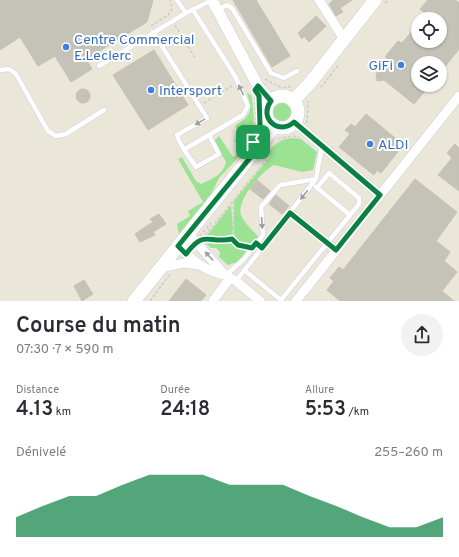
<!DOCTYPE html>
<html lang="fr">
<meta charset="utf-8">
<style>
:root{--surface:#fff;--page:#f2f2f3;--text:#2b2b33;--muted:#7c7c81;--accent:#0b8043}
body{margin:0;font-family:Overpass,sans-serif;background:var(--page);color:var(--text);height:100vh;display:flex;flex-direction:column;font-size:15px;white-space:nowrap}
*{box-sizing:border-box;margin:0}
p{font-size:13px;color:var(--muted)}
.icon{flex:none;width:22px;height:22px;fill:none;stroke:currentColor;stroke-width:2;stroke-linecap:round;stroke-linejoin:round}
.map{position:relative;height:301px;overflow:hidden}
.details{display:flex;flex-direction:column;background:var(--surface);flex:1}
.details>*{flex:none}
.controls{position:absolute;left:411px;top:12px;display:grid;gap:8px}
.controls a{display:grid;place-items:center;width:36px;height:36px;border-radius:50%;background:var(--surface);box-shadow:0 1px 3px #0004;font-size:20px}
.pin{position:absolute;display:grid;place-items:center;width:34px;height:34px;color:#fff;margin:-17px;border-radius:8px;box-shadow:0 2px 6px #0006}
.round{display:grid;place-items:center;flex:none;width:42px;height:42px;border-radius:21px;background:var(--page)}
.summary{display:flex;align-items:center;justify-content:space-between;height:68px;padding:0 16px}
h1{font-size:22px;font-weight:600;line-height:30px}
.metrics{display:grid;grid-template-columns:repeat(3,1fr);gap:6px;height:68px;padding:4px 16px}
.metrics div{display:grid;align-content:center}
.metrics b{font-size:20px;font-weight:600}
.metrics small{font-size:11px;font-weight:400}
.metrics p{font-size:11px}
.chart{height:112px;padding:8px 16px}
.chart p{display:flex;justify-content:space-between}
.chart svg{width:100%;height:72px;margin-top:4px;fill:var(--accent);opacity:.7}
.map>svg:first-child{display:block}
</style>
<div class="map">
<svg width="459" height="301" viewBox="0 0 459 301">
<rect width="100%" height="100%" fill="#eae6d8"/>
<path fill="#9ce293" d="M247 93 251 95C253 99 255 129 253 133 252 135 251 137 249 139L241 137 235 126C251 115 253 112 247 93Z
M271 113a11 11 0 1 1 22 0a11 11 0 1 1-22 0Z
M219 136 233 157 243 151 242 148 247 145 243 139H246L251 144 219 178 211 194 179 234 177 224 190 216 188 211 203 202 178 159 182 157 196 181 201 184C212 179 223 175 226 162L215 143V140Z
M293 138 301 139 317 152 313 170 302 172 274 165C262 171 236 200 241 215 244 223 253 231 259 237L250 246 238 244C231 236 235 213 234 201L270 157 269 151C277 142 281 139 293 138Z
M231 205 233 229 231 237 221 240 205 238Z
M211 240 221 242 231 240 238 246 249 248 237 262 228 265 219 257 220 252 216 248H211L204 241Z"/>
<path fill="#c5c2b8" stroke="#c5c2b2" d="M0 0H153L147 22 86 59 92 69 71 82 55 56 38 66 20 37 0 50Z
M233 0H256L290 56 272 67Z
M333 0H352L340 8 343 12 336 16 329 4Z
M428 0H455L459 3V49L440 73V63H418V85H430L414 104 384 80 377 81 376 73H378L389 60 385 57 398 41 402 43 418 24V41H440V19H422L426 14 420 9Z
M316 16 326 26 309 42 304 36 302 39 298 33Z
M154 50 188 105 148 130 113 75Z
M76 96a7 7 0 1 1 14 0a7 7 0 1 1-14 0Z
M366 114 400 142 397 146 400 149 381 173 377 170 374 175 339 147 350 134 345 130 351 124 355 127Z
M455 144 459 148V191L438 175 452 158 447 153Z
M415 179 457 212 436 241 450 252 444 261 457 272 442 291 454 301H340L327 290 334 281 330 278 339 267 343 270Z
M257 180 270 191 263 199 250 189Z
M276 195 289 206 282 214 269 204Z
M159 214 166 224 153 232 155 235 140 242 135 234 153 222 150 219Z
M186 279 206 295 201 301H169Z
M84 280 93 294 82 301 74 286Z"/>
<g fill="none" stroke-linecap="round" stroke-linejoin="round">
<g stroke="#cecde0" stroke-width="5.5">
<path id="service" d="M177 0 186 13
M217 10 227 5 232 8 271 73 284 78 297 71
M153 32 207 118 177 135C180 147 190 157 196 167L219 154 209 135
M99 66 186 13 212 0
M0 70 9 69 16 74 48 131 56 136 66 134 104 110
M185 149 243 115 248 106 235 76 193 10
M316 187 350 215
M290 213 336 250
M244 270 281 300 359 204V198L329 173 317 188
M226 275 244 259 263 235 261 207 280 185 316 179
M236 281 316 179 322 146"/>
</g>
<g stroke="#cecde0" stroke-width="10">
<path id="minor" d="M319 0 344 39
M294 122 380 195
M178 246C193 261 205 271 225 275L188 233
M160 268 184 263 198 265
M225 275 236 281 260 301
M213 301 230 278
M296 301 459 96"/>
</g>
<g stroke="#cecde0" stroke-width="12">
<path id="tertiary" d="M212 0 258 86 271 101"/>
</g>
<g stroke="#cecde0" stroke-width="14">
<path id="secondary" d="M266 112a16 16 0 1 1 32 0a16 16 0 1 1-32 0Z
M293 101 310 83 375 0
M134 301 275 126"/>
</g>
<path stroke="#cbcbcb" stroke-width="1.5" stroke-dasharray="3 2" stroke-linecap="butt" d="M385 3 388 0
M175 25 195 58
M151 26 168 15 172 9 170 0
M265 79 282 88 293 86
M320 87 323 85 339 64
M255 97 256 132
M258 101 260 125 259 129
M204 103 233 85
M307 123 308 101
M278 139 292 136 299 137
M234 141 242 138 251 141
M200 236 211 223
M202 239 268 158 267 152
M204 239 220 241 232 239 238 245 247 246
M232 239 234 229 233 202
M150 301 170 274"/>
<use href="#service" stroke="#fff" stroke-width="4.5"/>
<use href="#minor" stroke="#fff" stroke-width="9"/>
<use href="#tertiary" stroke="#fff" stroke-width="11"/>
<use href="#secondary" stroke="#fff" stroke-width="13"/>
</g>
<defs><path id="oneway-solid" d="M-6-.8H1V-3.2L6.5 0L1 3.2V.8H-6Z"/></defs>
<g fill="#9e9e9e">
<use href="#oneway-solid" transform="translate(241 90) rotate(-115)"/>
<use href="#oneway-solid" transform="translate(200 122) rotate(149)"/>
<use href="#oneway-solid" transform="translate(304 195) rotate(128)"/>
<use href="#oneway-solid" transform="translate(262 223) rotate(87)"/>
<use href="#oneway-solid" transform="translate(209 256) rotate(-133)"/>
</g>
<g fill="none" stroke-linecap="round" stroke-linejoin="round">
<g stroke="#fff" stroke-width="8">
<path id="route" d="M258 86 271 101C258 118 279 136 294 122L380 195 336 250 290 213 262 248 256 243 252 248 238 245 232 239C207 244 205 229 186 254L178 246 259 147 253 142 260 125 259 96 255 90Z"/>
</g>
<use href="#route" stroke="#0b8043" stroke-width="5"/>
</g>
<g fill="#3f7fe0" stroke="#fff" stroke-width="1.5">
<circle cx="66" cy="47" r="4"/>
<circle cx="401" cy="65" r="4"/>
<circle cx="151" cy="90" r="4"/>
<circle cx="370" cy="144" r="4"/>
</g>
<g text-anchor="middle" stroke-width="4" stroke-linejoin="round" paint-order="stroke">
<g font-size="14" fill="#366cbe" stroke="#fff" text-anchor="start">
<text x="74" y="44">Centre Commercial<tspan x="74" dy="16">E.Leclerc</tspan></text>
<text x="393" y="70" text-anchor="end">GiFi</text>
<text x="159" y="95">Intersport</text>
<text x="378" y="149">ALDI</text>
</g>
</g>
</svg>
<div class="controls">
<a><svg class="icon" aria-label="locate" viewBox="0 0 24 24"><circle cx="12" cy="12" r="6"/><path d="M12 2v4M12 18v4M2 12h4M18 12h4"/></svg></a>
<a><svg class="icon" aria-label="layers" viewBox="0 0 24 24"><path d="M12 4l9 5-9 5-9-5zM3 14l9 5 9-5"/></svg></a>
</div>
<div class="pin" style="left:253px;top:142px;background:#1e9e55"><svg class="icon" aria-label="arrive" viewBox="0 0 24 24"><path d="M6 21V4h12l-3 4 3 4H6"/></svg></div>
</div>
<section class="details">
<div class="summary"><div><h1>Course du matin</h1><p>07:30 · 7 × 590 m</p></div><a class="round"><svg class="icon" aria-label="share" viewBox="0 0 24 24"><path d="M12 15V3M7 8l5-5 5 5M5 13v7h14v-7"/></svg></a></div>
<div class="metrics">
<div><p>Distance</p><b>4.13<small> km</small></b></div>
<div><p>Durée</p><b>24:18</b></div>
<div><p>Allure</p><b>5:53<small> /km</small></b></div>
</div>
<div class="chart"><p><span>Dénivelé</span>255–260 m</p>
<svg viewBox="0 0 160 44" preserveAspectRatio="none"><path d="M0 44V32L10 25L20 19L30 19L40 12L50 6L60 6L70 6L80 12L90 12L100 12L110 19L120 25L130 32L140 38L150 38L160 32V44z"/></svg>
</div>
</section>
